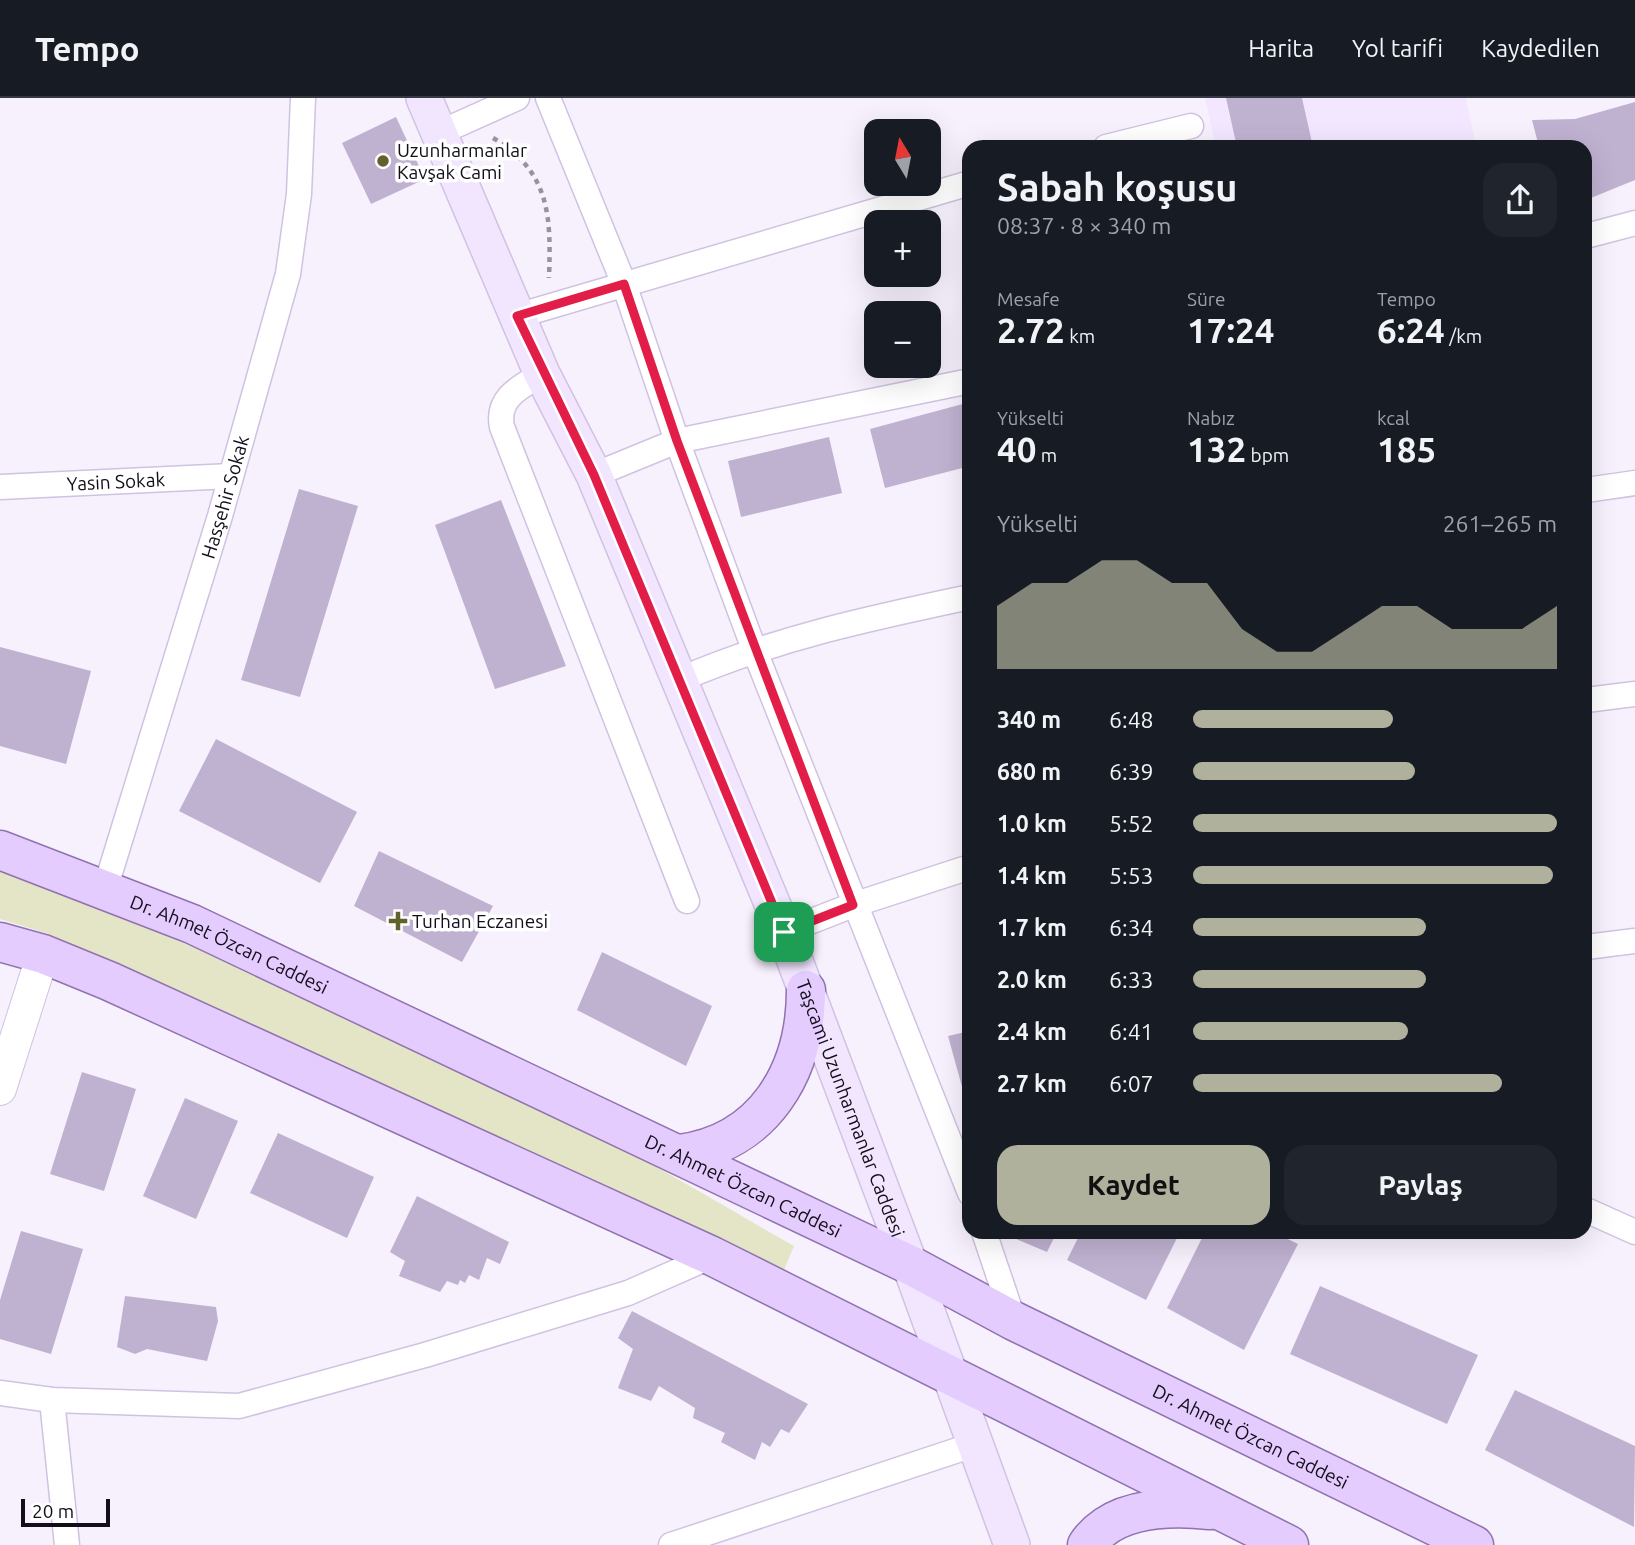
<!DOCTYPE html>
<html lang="tr">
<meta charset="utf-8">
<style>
:root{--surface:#171b24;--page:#20242c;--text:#f1f3f6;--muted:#9ea1a6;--line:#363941;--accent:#b0b19c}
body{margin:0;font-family:Ubuntu,sans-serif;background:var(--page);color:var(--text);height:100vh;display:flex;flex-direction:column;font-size:26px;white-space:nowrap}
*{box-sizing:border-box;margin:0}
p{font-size:23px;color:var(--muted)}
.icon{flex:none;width:38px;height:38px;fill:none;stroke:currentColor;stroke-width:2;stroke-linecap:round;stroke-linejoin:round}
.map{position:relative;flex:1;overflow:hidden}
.side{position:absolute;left:962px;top:42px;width:630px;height:1099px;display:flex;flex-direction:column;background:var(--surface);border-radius:21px;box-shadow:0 7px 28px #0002}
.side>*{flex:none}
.needle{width:46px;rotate:350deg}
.fabs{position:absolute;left:864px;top:21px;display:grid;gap:14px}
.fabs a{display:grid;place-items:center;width:77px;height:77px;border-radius:14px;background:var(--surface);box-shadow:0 7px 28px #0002;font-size:35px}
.scale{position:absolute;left:21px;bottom:18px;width:89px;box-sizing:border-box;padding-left:7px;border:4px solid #130e19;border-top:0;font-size:19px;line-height:24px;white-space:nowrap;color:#130e19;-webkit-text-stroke:5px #fff;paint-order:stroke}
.pin{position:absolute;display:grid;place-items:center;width:60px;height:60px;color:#fff;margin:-30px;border-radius:14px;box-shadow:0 4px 10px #0006}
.round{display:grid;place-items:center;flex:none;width:74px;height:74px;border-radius:21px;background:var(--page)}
.headline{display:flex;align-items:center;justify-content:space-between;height:119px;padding:0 35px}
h1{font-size:38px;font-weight:600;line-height:52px}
.figures{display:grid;grid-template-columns:repeat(3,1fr);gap:10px;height:119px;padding:7px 35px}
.figures div{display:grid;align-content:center}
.figures b{font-size:35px;font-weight:600}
.figures small{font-size:19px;font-weight:400}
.figures p{font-size:19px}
.chart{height:196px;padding:14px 35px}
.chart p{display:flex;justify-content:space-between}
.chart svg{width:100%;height:126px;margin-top:7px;fill:var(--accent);opacity:.7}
.button{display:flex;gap:14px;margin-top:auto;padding:14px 35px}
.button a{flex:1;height:80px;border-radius:21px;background:var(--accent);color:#111;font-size:28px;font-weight:600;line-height:80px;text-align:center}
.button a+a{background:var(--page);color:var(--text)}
ul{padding:0 35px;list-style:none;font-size:23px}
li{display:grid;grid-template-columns:112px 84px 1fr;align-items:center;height:52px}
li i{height:18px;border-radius:9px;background:var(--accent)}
header{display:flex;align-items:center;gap:42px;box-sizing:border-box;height:98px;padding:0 35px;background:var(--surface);border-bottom:2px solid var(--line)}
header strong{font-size:33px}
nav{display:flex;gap:38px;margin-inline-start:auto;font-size:24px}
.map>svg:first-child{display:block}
</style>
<header>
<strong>Tempo</strong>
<nav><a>Harita</a><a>Yol tarifi</a><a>Kaydedilen</a></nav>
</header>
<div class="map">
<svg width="1635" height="1447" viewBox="0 0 1635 1447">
<rect width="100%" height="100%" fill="#f7f1fe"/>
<path fill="#f2e7fe" d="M1205 0H1466L1476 49H1216Z"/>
<path fill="#e3e5c6" d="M0 772C203 847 401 940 595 1037 663 1070 728 1111 794 1148L784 1172 318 956 46 835 0 821Z"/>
<path fill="#bfb1d0" d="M1226 0H1302L1313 49H1237Z
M1635 4V82L1586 102V49H1539L1532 22 1575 21Z
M396 19 425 81 371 106 342 45Z
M970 304V368L885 390 870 331Z
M829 339 842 395 741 419 728 363Z
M299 391 358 408 300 599 241 582Z
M501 402 566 568 495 591 435 427Z
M0 549 91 573 66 666 0 648Z
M216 641 357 714 320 785 179 713Z
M379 753 493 808 462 864 354 808Z
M602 854 712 908 686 968 577 912Z
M970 933V1006L967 1007 948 938Z
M82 974 136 991 104 1093 50 1076Z
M185 1000 238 1023 196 1121 143 1098Z
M278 1035 374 1079 347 1140 250 1095Z
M417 1098 509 1144 500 1166 487 1160 479 1182 469 1177 465 1185 460 1182 458 1187 447 1183 440 1194 399 1178 405 1163 390 1154Z
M21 1133 83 1151 51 1256 0 1241V1202Z
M1008 1134H1057L1047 1154 1009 1138Z
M1081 1134H1180L1146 1202 1067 1162Z
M1205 1134H1273L1298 1146 1244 1252 1167 1210Z
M1320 1188 1478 1257 1447 1326 1290 1256Z
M125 1198 216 1209 218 1223 207 1263 147 1251 135 1256 117 1249Z
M632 1213 808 1306 789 1335 781 1331 770 1349 762 1344 755 1362 721 1344 725 1335 693 1320 695 1310 659 1288 651 1303 618 1290 633 1251 618 1240Z
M1515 1292 1635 1348 1634 1429 1485 1352Z"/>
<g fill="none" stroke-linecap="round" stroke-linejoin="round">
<g stroke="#d0c2e1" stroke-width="27">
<g id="minor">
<path d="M548 0 624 186 677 343 754 551 970 1095"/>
<path d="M439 35 517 0"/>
<path d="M1106 49 1191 28"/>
<path d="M1586 138 1635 125"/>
<path d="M517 218 970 85"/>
<path d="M542 276C520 289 496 300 502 329L687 803"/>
<path d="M594 377 677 343 970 283"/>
<path id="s1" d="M0 389 231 378"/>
<path d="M1586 392 1635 385"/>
<path d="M679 582C773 541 870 520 970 499"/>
<path d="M1586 602 1635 596"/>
<path id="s2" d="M105 791 220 418 288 176 299 96 303 0"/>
<path d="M784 834 853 807 970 769"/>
<path d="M1586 849 1635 843"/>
<path d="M1586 1112 1635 1134"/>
<path d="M984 1134 1014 1223"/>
<path d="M0 1295 52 1302 239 1308 425 1257 628 1195 712 1158"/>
<path d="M52 1302 67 1447"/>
<path d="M671 1447 976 1346"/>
</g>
</g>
<g stroke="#d0c2e1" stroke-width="34">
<path id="tertiary" d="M0 991 43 856"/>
</g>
<g stroke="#d0c2e1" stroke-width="38">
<g id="secondary">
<path id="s3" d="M424 0 542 276 594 377 784 834 910 1167 1012 1447"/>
</g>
</g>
<g stroke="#9073ae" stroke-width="41">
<g id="primary">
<path id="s4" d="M0 752 192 826 910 1167 1014 1223 1474 1447"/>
<path d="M0 844 43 856 109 883 712 1158 1289 1447"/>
<path d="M679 1056C764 1045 806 974 806 892"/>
<path d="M1087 1447C1113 1408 1170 1408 1210 1412"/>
</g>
</g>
<path stroke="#97929e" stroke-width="4.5" stroke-dasharray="5 5" stroke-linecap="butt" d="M493 40C551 74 551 120 549 180"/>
<use href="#minor" stroke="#fff" stroke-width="24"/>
<use href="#tertiary" stroke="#fff" stroke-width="32"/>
<use href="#secondary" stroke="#f2e6ff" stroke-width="35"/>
<use href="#primary" stroke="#e5ccff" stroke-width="38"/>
</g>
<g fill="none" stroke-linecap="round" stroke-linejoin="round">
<g stroke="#fff" stroke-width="14">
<path id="route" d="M624 186 677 343 853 807 784 834 594 377 517 218Z"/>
</g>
<use href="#route" stroke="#e11d48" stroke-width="9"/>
</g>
<g fill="#61612e" stroke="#fff" stroke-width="2.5">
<circle cx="383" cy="63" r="7"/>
<path d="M394.5 812.5h7v7h7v7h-7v7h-7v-7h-7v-7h7z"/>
</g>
<g text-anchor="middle" stroke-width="7" stroke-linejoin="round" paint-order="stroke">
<g font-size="19" fill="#130e19" stroke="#fff" text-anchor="start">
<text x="397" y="59">Uzunharmanlar<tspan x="397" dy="22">Kavşak Cami</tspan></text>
<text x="412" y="830">Turhan Eczanesi</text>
</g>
<g font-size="19" fill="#130e19" stroke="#fff">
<text dy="7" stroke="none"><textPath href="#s1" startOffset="116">Yasin Sokak</textPath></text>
<text dy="7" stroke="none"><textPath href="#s2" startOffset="410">Hasşehir Sokak</textPath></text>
<text dy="7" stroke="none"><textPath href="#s4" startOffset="248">Dr. Ahmet Özcan Caddesi</textPath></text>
<text dy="7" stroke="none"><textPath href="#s3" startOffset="1097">Taşcami Uzunharmanlar Caddesi</textPath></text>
<text dy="7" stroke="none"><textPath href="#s4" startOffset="816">Dr. Ahmet Özcan Caddesi</textPath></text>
<text dy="7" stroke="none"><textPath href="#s4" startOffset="1382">Dr. Ahmet Özcan Caddesi</textPath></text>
</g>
</g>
</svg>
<div class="fabs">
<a><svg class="needle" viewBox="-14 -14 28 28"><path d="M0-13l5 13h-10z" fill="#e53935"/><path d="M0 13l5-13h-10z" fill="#9ea1a6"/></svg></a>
<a>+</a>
<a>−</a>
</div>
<div class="scale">20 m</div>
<div class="pin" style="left:784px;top:834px;background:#1e9e55"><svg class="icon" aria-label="arrive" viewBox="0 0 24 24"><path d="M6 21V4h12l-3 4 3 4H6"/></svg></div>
<section class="side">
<div class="headline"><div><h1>Sabah koşusu</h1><p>08:37 · 8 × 340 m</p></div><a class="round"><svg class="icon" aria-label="share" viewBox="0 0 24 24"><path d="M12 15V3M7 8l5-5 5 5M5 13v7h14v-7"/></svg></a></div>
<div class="figures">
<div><p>Mesafe</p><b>2.72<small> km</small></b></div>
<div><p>Süre</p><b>17:24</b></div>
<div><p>Tempo</p><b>6:24<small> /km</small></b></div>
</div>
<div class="figures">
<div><p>Yükselti</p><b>40<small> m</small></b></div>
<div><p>Nabız</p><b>132<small> bpm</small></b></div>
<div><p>kcal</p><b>185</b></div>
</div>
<div class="chart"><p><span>Yükselti</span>261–265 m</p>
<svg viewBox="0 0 160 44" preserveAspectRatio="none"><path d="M0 44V22L10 14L20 14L30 6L40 6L50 14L60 14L70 30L80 38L90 38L100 30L110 22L120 22L130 30L140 30L150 30L160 22V44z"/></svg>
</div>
<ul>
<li><b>340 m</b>6:48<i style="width:55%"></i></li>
<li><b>680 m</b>6:39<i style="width:61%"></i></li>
<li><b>1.0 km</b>5:52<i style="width:100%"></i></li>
<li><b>1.4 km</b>5:53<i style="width:99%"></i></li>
<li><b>1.7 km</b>6:34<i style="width:64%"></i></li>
<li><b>2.0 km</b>6:33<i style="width:64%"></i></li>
<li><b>2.4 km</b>6:41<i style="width:59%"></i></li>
<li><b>2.7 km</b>6:07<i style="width:85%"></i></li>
</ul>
<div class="button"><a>Kaydet</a><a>Paylaş</a></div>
</section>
</div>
